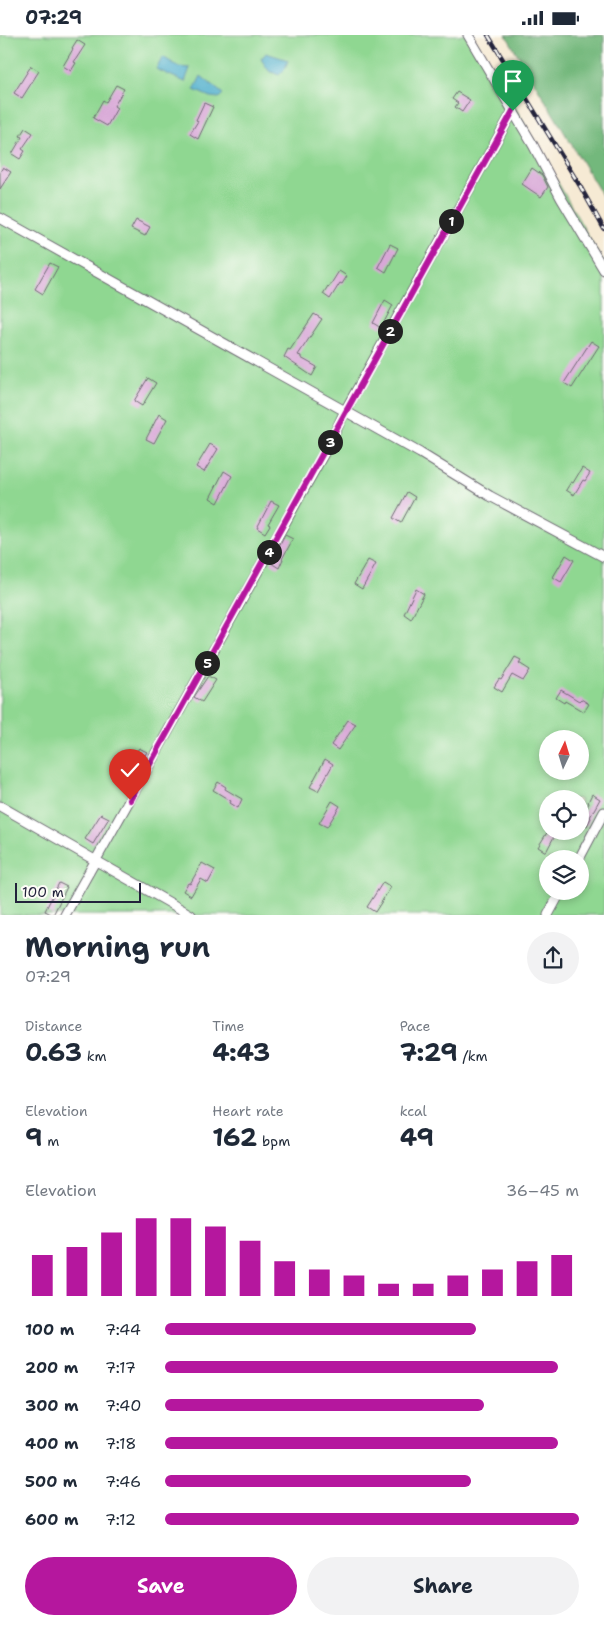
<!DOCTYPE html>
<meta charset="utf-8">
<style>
:root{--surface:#fff;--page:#f2f2f3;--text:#1f2937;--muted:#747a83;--accent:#b5179e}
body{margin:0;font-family:"Shantell Sans",sans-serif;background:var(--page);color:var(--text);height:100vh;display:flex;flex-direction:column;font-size:19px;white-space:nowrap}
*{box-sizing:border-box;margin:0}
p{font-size:16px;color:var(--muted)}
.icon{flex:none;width:28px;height:28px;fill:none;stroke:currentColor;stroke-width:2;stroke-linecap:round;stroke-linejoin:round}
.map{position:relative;height:880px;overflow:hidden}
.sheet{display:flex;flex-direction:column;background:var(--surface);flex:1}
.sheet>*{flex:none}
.needle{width:32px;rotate:4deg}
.controls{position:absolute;left:539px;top:695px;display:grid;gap:10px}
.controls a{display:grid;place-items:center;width:50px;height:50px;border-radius:50%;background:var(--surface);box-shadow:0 2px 8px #0003;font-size:25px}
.scale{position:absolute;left:15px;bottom:12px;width:126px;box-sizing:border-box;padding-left:5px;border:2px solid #22223b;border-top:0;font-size:14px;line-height:18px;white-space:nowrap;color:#22223b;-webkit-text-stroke:4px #fdfcf7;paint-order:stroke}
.pin{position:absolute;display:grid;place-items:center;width:42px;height:42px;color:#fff;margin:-51px -21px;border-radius:50% 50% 50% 0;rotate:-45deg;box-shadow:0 0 5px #0007}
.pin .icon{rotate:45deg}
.km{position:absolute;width:25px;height:25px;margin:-12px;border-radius:50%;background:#222;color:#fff;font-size:14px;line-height:25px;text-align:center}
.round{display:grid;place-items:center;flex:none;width:52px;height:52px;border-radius:26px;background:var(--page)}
.overview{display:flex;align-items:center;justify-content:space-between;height:85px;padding:0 25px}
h1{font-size:28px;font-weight:700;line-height:38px}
.metrics{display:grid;grid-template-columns:repeat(3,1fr);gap:8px;height:85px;padding:5px 25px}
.metrics div{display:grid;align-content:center}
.metrics b{font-size:25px;font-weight:700}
.metrics small{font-size:14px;font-weight:400}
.metrics p{font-size:14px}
.chart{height:140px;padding:10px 25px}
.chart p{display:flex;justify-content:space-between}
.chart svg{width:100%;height:90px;margin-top:5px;stroke:var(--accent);stroke-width:6}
.button{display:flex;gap:10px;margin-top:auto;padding:10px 25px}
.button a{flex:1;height:58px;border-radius:30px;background:var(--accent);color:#fff;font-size:20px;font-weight:700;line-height:58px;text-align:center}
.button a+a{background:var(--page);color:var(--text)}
ul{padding:0 25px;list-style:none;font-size:16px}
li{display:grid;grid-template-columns:80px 60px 1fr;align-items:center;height:38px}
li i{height:12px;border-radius:6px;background:var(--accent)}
.status{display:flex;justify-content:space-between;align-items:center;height:35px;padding:0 25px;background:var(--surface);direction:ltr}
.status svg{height:14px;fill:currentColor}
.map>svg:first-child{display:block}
</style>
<div class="status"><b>07:29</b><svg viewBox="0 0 49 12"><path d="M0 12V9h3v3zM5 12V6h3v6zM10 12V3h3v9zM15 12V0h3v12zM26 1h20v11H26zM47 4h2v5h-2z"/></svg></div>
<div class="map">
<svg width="604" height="880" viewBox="0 0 604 880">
<rect width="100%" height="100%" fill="#fdfcf7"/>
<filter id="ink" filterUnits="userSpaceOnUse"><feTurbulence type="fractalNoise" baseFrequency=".02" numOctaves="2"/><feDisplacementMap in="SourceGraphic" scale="10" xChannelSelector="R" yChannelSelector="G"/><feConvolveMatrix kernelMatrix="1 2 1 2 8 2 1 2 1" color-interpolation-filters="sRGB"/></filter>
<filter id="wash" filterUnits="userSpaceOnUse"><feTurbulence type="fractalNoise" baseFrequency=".0096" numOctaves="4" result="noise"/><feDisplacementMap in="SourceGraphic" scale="20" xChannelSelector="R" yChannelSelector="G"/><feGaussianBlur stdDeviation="1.12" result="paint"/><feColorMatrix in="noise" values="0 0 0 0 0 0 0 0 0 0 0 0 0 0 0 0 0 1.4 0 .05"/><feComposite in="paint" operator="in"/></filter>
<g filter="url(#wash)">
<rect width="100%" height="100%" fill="#f6ead4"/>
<path fill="#8fd791" stroke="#587c66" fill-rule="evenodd" d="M0 0H472L518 77 604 229V880H0ZM548 704H580V736H548ZM548 764H580V796H548ZM548 824H580V856H548Z"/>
<path fill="#73b87b" stroke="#4a6d5b" d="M506 0H604V165L603 162Z"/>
<path fill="#4cadcb" stroke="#376883" d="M266 18 288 25 285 34 279 40 269 36 261 24Z
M163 22 179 32 190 33 185 47 156 34Z
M201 41 223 59 219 63 210 62 194 55Z"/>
<g id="blocks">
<path fill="#d8a7d7" d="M77 5 85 10 74 27 76 28 71 36 63 31 73 14 72 13Z
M31 31 39 36 22 63 14 58Z
M116 50 124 54 114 71 117 73 107 91 93 83 103 65 106 67Z
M457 57 470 65 462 77 455 72 458 68 452 64Z
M204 68 213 72 198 104 190 99 198 86 196 85Z
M25 93 33 98 22 114 25 116 20 124 12 119 22 102 20 101Z
M3 132 11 137 0 154V137Z
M532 133 542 140 548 152 541 162 522 149Z
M136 185 150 192 145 201 131 194Z
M390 209 398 213 386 237 378 232Z
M50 228 58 232 43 259 35 254Z
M339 236 347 241 342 249 340 248 330 264 323 259 328 251 329 252Z
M385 265 393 270 381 293 373 288Z
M314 279 322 284 298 320 301 321V323L317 332 312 341 284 322 288 314 290 315Z
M591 306 599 311 572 353 564 348Z
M148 343 156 348 142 371 134 366Z
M159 379 167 384 154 408 146 404Z
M210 409 218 414 204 437 196 432Z
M582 433 590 438 585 446 583 445 574 460 566 455 571 447 573 448Z
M224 436 232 441 218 468 210 463Z
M407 457 415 462 401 488 393 483Z
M271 466 279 470 268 489 270 490 265 498 257 493Z
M285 500 293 504 282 524H283L279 533 271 528Z
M566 520 574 525 561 547 553 542Z
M368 525 376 529 362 554 354 549Z
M416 554 424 559 411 584 404 579Z
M515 622 521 625 519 628 530 635 523 646 512 640 502 657 494 652 499 644 501 645Z
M208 641 216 645 202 667 194 662Z
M561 655 579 666 581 664 589 669 584 677 565 666 564 668 556 663Z
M348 685 356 689 338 715 331 710Z
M139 713 147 717 131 741 123 736Z
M325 724 333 729 318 756 310 752Z
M218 747 226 752 225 754 242 764 238 773 230 768 231 766 213 755Z
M592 759 600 764 590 782 591 783 587 791 580 787V784L589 768 588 767Z
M332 766 340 771 327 792 319 788Z
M101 779 109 783 93 809 85 804Z
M548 796H557L546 817 538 812Z
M202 828 215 835 208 848 201 844 191 861 183 856 188 848 190 849Z
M383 847 391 852 375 877 367 872Z
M59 848 67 852 53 880 45 876Z"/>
</g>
</g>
<g filter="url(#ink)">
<use href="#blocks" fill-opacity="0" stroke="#6c6871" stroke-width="1"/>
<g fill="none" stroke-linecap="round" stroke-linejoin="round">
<g stroke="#6c6871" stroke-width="11">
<path id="street" d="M468 0 533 110 561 163 604 235
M0 183 420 418 490 461 604 522
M0 771 191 880
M579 824 604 777
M65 880 332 404 345 376 513 76
M548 880 561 856"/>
</g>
<use href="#street" stroke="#fff" stroke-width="9"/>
<g stroke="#22223b" stroke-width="4.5">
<path id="rail" d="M488 0 580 151 604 194"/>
</g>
<use href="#rail" stroke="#fdfcf7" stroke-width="2.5" stroke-dasharray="8" stroke-linecap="butt"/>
</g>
</g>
<g fill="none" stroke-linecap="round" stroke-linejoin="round" filter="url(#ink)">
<g stroke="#fff" stroke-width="10">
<path id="route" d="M130 765 513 76"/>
</g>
<use href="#route" stroke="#b5179e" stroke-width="6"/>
</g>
</svg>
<div class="controls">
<a><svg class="needle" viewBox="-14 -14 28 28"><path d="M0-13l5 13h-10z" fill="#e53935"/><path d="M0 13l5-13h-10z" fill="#747a83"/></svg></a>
<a><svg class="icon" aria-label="locate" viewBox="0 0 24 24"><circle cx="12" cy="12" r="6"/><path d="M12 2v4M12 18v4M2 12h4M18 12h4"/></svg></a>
<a><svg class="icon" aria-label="layers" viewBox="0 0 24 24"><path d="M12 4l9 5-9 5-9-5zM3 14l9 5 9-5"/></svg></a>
</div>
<div class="scale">100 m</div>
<div class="pin" style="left:513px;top:76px;background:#1e9e55"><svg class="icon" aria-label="arrive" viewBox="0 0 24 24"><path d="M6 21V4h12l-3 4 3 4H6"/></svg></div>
<div class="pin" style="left:130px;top:765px;background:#d93025"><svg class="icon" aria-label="check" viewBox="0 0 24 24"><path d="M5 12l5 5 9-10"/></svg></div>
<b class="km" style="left:451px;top:186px">1</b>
<b class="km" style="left:390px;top:296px">2</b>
<b class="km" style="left:330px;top:407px">3</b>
<b class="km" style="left:269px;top:517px">4</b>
<b class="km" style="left:207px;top:628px">5</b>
</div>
<section class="sheet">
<div class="overview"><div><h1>Morning run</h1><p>07:29</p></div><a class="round"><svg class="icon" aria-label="share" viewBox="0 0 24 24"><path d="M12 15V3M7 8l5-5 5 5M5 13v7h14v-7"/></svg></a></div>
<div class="metrics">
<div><p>Distance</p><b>0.63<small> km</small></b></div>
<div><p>Time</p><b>4:43</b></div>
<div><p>Pace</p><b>7:29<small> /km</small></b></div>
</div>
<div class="metrics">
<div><p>Elevation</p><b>9<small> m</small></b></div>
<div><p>Heart rate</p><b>162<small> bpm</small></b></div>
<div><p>kcal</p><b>49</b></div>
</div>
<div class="chart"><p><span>Elevation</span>36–45 m</p>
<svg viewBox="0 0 160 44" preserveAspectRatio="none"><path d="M5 44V24M15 44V20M25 44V13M35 44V6M45 44V6M55 44V10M65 44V17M75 44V27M85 44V31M95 44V34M105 44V38M115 44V38M125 44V34M135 44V31M145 44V27M155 44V24"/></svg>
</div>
<ul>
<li><b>100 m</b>7:44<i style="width:75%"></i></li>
<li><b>200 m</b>7:17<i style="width:95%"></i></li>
<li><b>300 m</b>7:40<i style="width:77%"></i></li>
<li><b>400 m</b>7:18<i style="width:95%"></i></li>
<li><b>500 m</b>7:46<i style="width:74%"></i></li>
<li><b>600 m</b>7:12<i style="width:100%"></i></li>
</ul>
<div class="button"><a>Save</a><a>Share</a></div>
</section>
